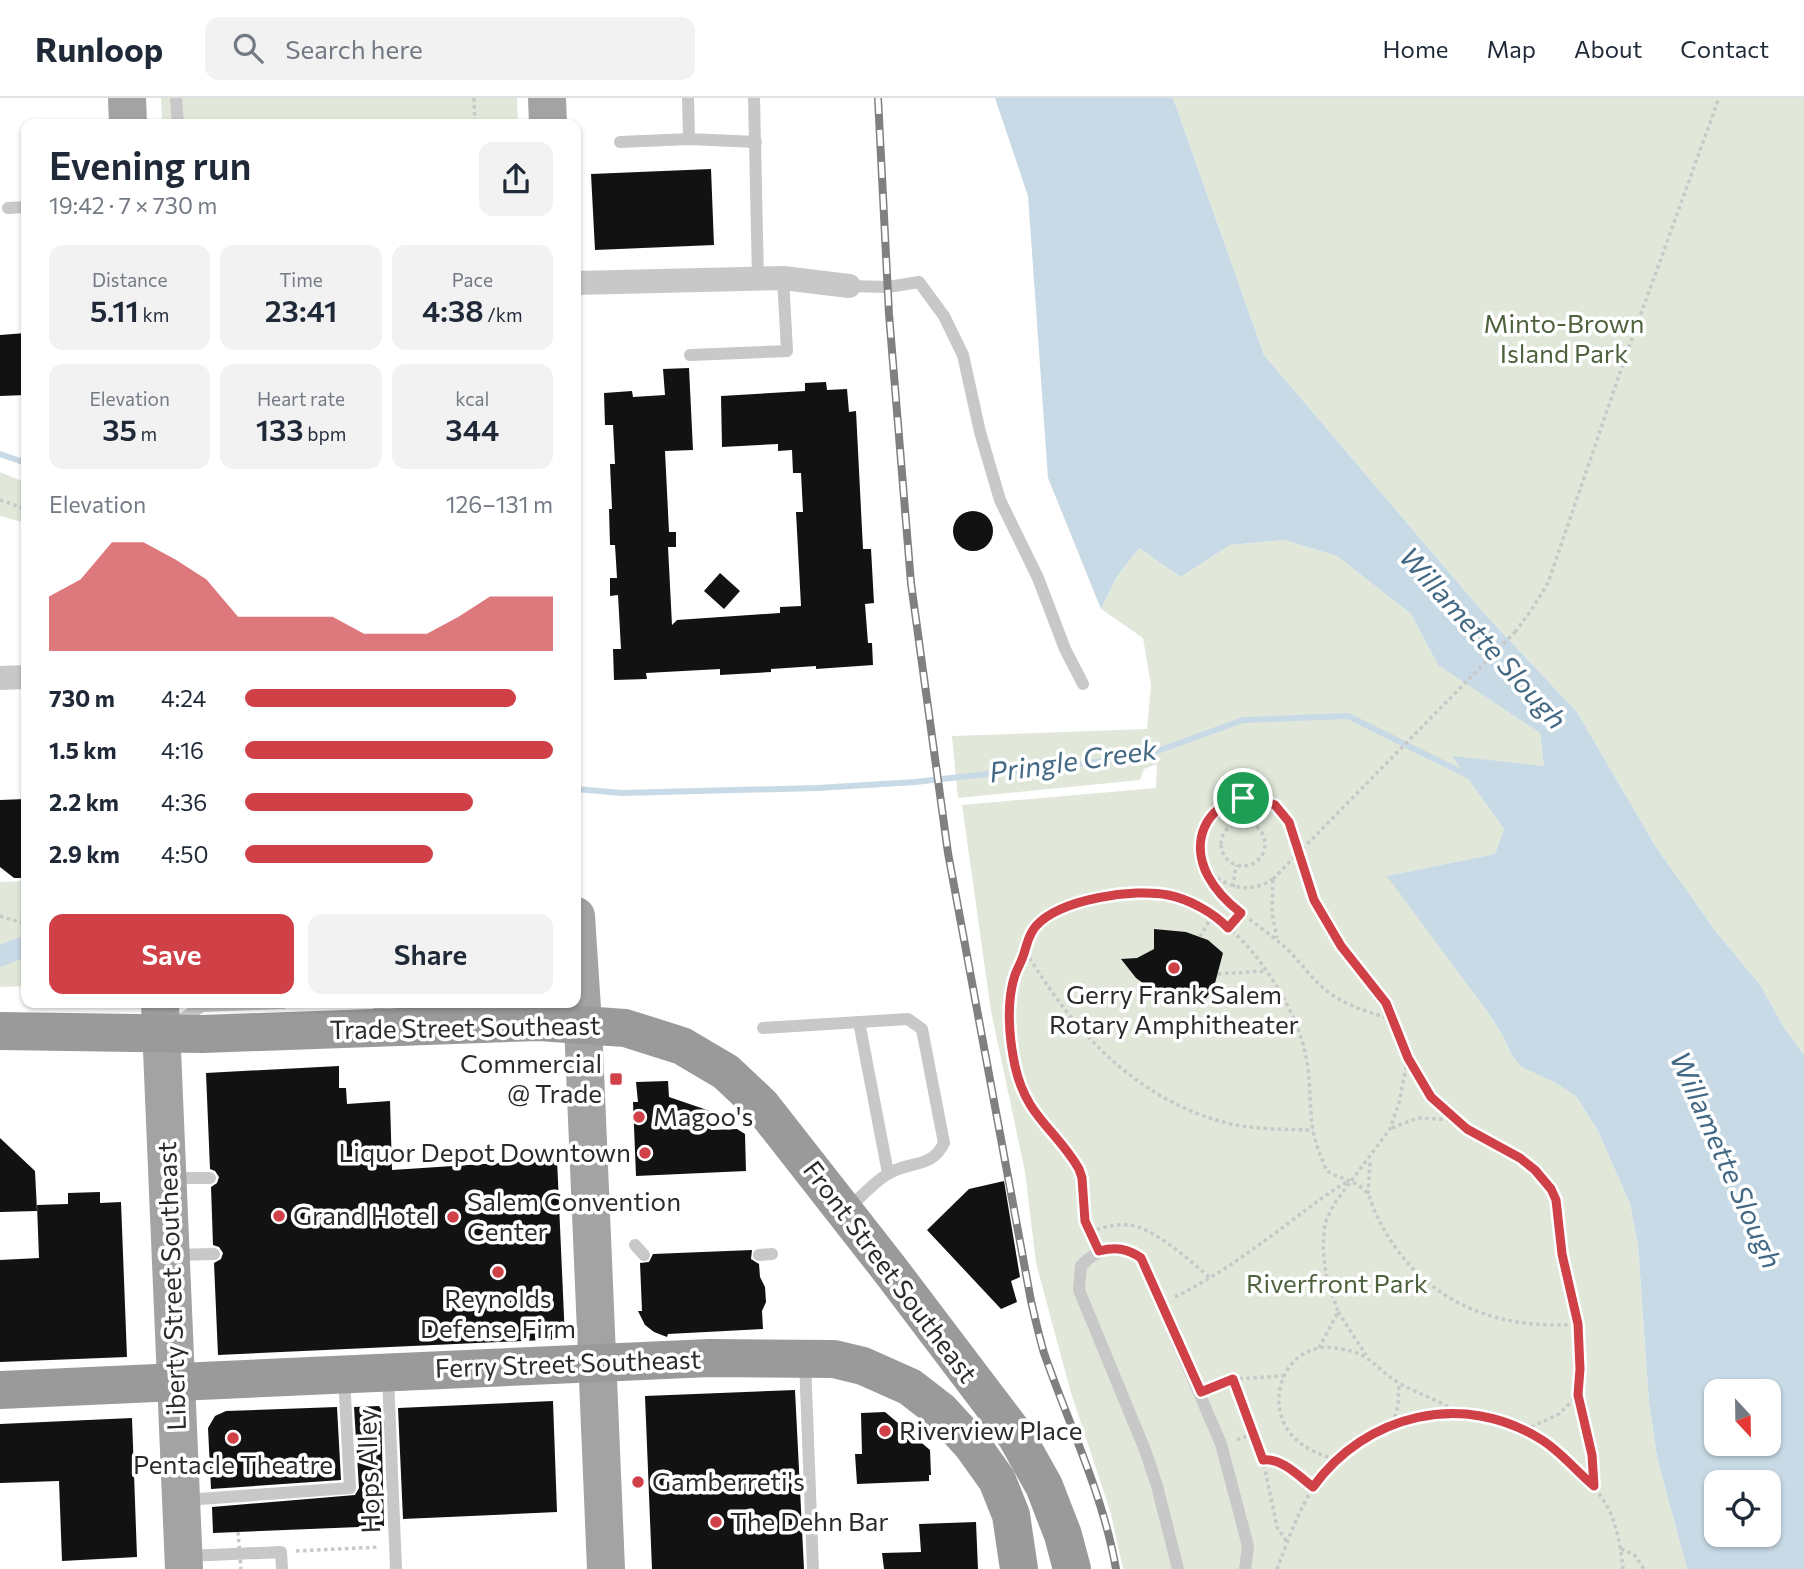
<!DOCTYPE html>
<meta charset="utf-8">
<style>
:root{--surface:#fff;--page:#f2f2f3;--text:#1f2937;--muted:#747a83;--line:#e0e1e3;--accent:#d04047}
body{margin:0;font-family:Commissioner,sans-serif;background:var(--page);color:var(--text);height:100vh;display:flex;flex-direction:column;font-size:26px;white-space:nowrap}
*{box-sizing:border-box;margin:0}
p{font-size:23px;color:var(--muted)}
.icon{flex:none;width:38px;height:38px;fill:none;stroke:currentColor;stroke-width:2;stroke-linecap:round;stroke-linejoin:round}
.map{position:relative;flex:1;overflow:hidden}
.sheet{position:absolute;left:21px;top:21px;width:560px;height:889px;display:flex;flex-direction:column;background:var(--surface);border-radius:14px;box-shadow:0 2px 5px #0004}
.sheet>*{flex:none}
.needle{width:46px;rotate:158deg}
.buttons{position:absolute;left:1704px;top:1281px;display:grid;gap:14px}
.buttons a{display:grid;place-items:center;width:77px;height:77px;border-radius:14px;background:var(--surface);box-shadow:0 2px 5px #0004;font-size:35px}
.pin{position:absolute;display:grid;place-items:center;width:60px;height:60px;color:#fff;margin:-30px;border:4px solid #fff;border-radius:50%;box-shadow:0 2px 7px #0007}
.round{display:grid;place-items:center;flex:none;width:74px;height:74px;border-radius:14px;background:var(--page)}
.head{display:flex;align-items:center;justify-content:space-between;height:119px;padding:0 28px}
h1{font-size:38px;font-weight:600;line-height:52px}
.stats{display:grid;grid-template-columns:repeat(3,1fr);gap:10px;height:119px;padding:7px 28px}
.stats div{display:grid;align-content:center;border-radius:14px;background:var(--page);text-align:center}
.stats b{font-size:30px;font-weight:600}
.stats small{font-size:19px;font-weight:400}
.stats p{font-size:19px}
.chart{height:196px;padding:14px 28px}
.chart p{display:flex;justify-content:space-between}
.chart svg{width:100%;height:126px;margin-top:7px;fill:var(--accent);opacity:.7}
.primary-button{display:flex;gap:14px;margin-top:auto;padding:14px 28px}
.primary-button a{flex:1;height:80px;border-radius:14px;background:var(--accent);color:#fff;font-size:28px;font-weight:600;line-height:80px;text-align:center}
.primary-button a+a{background:var(--page);color:var(--text)}
ul{padding:0 28px;list-style:none;font-size:23px}
li{display:grid;grid-template-columns:112px 84px 1fr;align-items:center;height:52px}
li i{height:18px;border-radius:9px;background:var(--accent)}
header{display:flex;align-items:center;gap:42px;box-sizing:border-box;height:98px;padding:0 35px;background:var(--surface);border-bottom:2px solid var(--line)}
header strong{font-size:33px}
nav{display:flex;gap:38px;margin-inline-start:auto;font-size:24px}
.search{width:490px;height:63px;background:var(--page);display:flex;align-items:center;gap:18px;box-sizing:border-box;padding:0 24px;border-radius:14px;color:var(--muted);font-size:26px}
.map>svg:first-child{display:block}
</style>
<header>
<strong>Runloop</strong>
<div class="search"><svg class="icon" aria-label="search" viewBox="0 0 24 24"><circle cx="10" cy="10" r="6"/><path d="M15 15l6 6"/></svg>Search here</div>
<nav><a>Home</a><a>Map</a><a>About</a><a>Contact</a></nav>
</header>
<div class="map">
<svg width="1804" height="1471" viewBox="0 0 1804 1471">
<rect width="100%" height="100%" fill="#fff"/>
<path fill="#e1e8da" d="M161 0H517L518 26H162Z
M1173 0H1804V957L1783 928 1761 888 1717 835 1656 749 1577 614 1482 513 1264 257Z
M0 374 26 385V425L0 418Z
M1284 442 1337 458 1411 516 1438 567 1540 635 1544 668 1453 659 1504 731 1495 756 1388 778 1489 916 1503 938 1511 956 1520 968 1557 985 1576 998 1598 1033 1630 1106 1638 1147 1649 1305 1657 1359 1687 1471H1123L1111 1416 1071 1295 1036 1165 1025 1074 991 913 962 707 1156 690 1157 666 1144 671 1140 682 958 700 952 638 1147 631 1151 587 1143 540 1101 511 1116 480 1139 450 1181 479 1230 447Z
M26 783V888L0 889V784Z"/>
<path fill="#c8dae6" fill-rule="evenodd" d="M995 0H1173L1264 257 1482 513 1577 614 1656 749 1717 835 1761 888 1783 928 1804 957V1471H1687L1657 1359 1649 1305 1638 1147 1630 1106 1598 1033 1576 998 1556 985 1520 968 1511 956 1503 938 1489 916 1387 778 1495 756 1504 731 1452 658 1544 668 1540 635 1438 567 1411 516 1337 458 1284 442 1230 447 1181 479 1139 450 1116 480 1101 511 1048 380 1028 98ZM1717 1293H1769V1346H1717ZM1717 1384H1769V1437H1717Z"/>
<g fill="none" stroke-linecap="round" stroke-linejoin="round">
<path stroke="#c8dae6" stroke-width="6" d="M0 356 26 365
M576 691 622 695 817 690 915 684 1141 659 1243 622 1348 618 1469 678"/>
<path stroke="#c8dae6" stroke-width="21" d="M0 858 26 848"/>
</g>
<path fill="#121212" d="M711 71 714 147 595 152 591 76Z
M26 235V297L0 298V237Z
M689 270 693 352 665 353 669 434H676V449H668L672 527 677 522 780 515V509L801 508 796 414H803L801 375H793L792 352 778 353V346L722 349 721 298 805 293V285L826 284 827 292 847 291 849 314 856 313 863 451H871L874 505 865 506 868 545H872L873 567 816 571V568L771 571V574L720 577V571L646 575 647 581 614 582 613 551H621L618 497 610 498V480H617L615 447H610L609 411H612L610 366H615L613 327H605L604 295 632 293 633 299 665 297 663 271Z
M953 433a20 20 0 1 1 40 0a20 20 0 1 1-40 0Z
M720 475 740 493 724 511 704 493Z
M26 701V780H14L0 769V702Z
M1154 831 1186 834 1208 842 1223 855 1214 889 1206 900 1158 896 1136 880 1121 861 1137 860 1154 851Z
M339 968V990H346L347 1006 390 1003 392 1072 557 1061 565 1241 218 1257 214 1165 221 1161 223 1155 219 1149 213 1147 211 1089 217 1085 219 1079 215 1073 210 1071 206 975Z
M668 983 669 999 710 1013 711 1032 737 1031 745 1036 746 1073 636 1078 633 1004H638L636 984Z
M0 1040 35 1073 37 1113 0 1114Z
M1004 1083 1020 1179 1011 1183 1017 1204 1001 1211 927 1132 969 1091Z
M100 1094V1105L121 1104 127 1259 0 1264V1162L39 1160 37 1107 68 1106V1095Z
M752 1152 751 1161 759 1166 760 1179 765 1189 766 1204 762 1213 763 1231 668 1236 667 1239 654 1234 645 1227 638 1213H642L640 1165 649 1164 653 1156Z
M795 1292 804 1471H652L645 1298Z
M553 1303 557 1414 403 1421 398 1310Z
M379 1308 381 1311 384 1428 213 1435 212 1409 355 1397 359 1390 354 1309Z
M337 1309 341 1382 211 1391 208 1330 215 1318 226 1313Z
M885 1314 930 1352 931 1377H929V1383L857 1386 855 1356H862L861 1315Z
M132 1320 137 1459 62 1463 59 1383 0 1385V1326Z
M976 1424 978 1471H884L882 1455 921 1454 919 1426Z"/>
<g fill="none" stroke-linecap="round" stroke-linejoin="round">
<path stroke="#c8c8c8" stroke-width="3.5" stroke-dasharray="3.5 3.5" stroke-linecap="butt" d="M474 0 475 26
M0 402 26 411
M1515 534 1530 514 1548 485 1625 260 1719 0
M1221 746a22 22 0 1 1 44 0a22 22 0 1 1-44 0Z
M1206 772C1227 789 1249 797 1273 781
M1273 782 1272 815 1277 840
M1233 789 1236 767
M0 818 26 826
M1228 830 1241 815
M1200 839 1212 818
M1026 854C1072 931 1133 999 1223 1024 1252 1032 1283 1031 1313 1032
M1218 876 1266 873
M1393 922C1373 915 1352 910 1334 898 1315 886 1304 868 1289 853 1256 820 1185 791 1203 732 1208 718 1221 706 1236 702 1293 686 1294 751 1308 787 1316 808 1328 830 1341 848 1356 869 1376 887 1387 909 1406 944 1413 982 1442 1011 1476 1043 1537 1053 1555 1100 1561 1116 1558 1135 1561 1152 1564 1177 1574 1200 1578 1226 1581 1249 1577 1272 1578 1296 1579 1303 1582 1311 1584 1318 1589 1341 1593 1364 1594 1388
M1392 1030 1418 1020 1453 1022
M1368 1096 1370 1064
M1090 1134C1106 1128 1122 1124 1138 1129 1157 1134 1195 1166 1210 1180
M1093 1141 1085 1123 1082 1080 1079 1071C1062 1042 1033 1022 1021 989 1010 957 1005 914 1014 880 1017 871 1021 863 1024 855 1028 845 1029 835 1037 827 1051 813 1071 807 1090 803 1160 786 1207 799 1254 856 1278 886 1301 926 1307 964 1311 987 1309 1010 1313 1033 1316 1047 1321 1060 1327 1073 1340 1081 1358 1083 1368 1096 1371 1102 1373 1110 1376 1116 1382 1129 1389 1141 1398 1153 1441 1211 1508 1232 1578 1226
M1175 1199C1216 1179 1254 1151 1290 1124 1310 1109 1327 1095 1349 1083
M1338 1214 1366 1257
M1319 1250 1338 1214 1326 1177 1323 1150 1325 1125 1334 1106 1390 1031 1399 1005 1408 960
M1233 1281 1263 1362 1277 1429 1287 1444
M1213 1289 1233 1281 1283 1278
M1393 1326 1398 1307 1399 1285
M1525 1332 1559 1316 1578 1297
M1237 1342 1254 1335
M1335 1361C1318 1356 1302 1350 1290 1335 1267 1306 1281 1257 1319 1250 1326 1248 1334 1250 1341 1251 1371 1255 1375 1271 1399 1285 1418 1296 1439 1302 1457 1314
M1263 1362C1281 1359 1300 1379 1313 1389
M1621 1451 1634 1456 1644 1471
M296 1453 379 1449
M1277 1471C1293 1429 1309 1381 1346 1352 1401 1308 1481 1304 1541 1341 1555 1350 1566 1361 1577 1373 1591 1386 1602 1397 1610 1414 1618 1433 1621 1451 1623 1471"/>
<path stroke="#c8c8c8" stroke-width="12" d="M176 0 178 26
M688 0 689 41 756 44
M754 0 758 181
M620 44 689 41
M8 110 26 109
M849 188 888 189 919 184 944 218 963 257 980 334 1000 402 1038 480 1065 551 1083 586
M690 257 787 253 783 180
M379 905V926
M859 924 888 1075
M176 925 202 908 283 905
M763 930 908 921 922 931 944 1045C931 1072 908 1062 886 1077 872 1086 860 1100 848 1111
M172 1080H210
M635 1147 644 1157
M174 1157 214 1156
M759 1157 772 1156
M805 1263 813 1471
M388 1279 396 1471
M186 1402 350 1390 344 1279
M187 1458 281 1454 282 1471
M1178 1471 1157 1388 1145 1352 1079 1192 1081 1168C1098 1149 1120 1145 1141 1160L1221 1346 1248 1448 1245 1471"/>
<path stroke="#c8c8c8" stroke-width="24" d="M576 185 783 180 849 188
M0 580 26 579"/>
<path stroke="#a3a3a3" stroke-width="38" d="M127 0 128 26
M547 0 548 26
M576 818 583 926 606 1471
M160 905 184 1471"/>
<path stroke="#9a9a9a" stroke-width="38" d="M0 933 202 936 539 924 625 930 682 948 726 974 761 1007 891 1173 1016 1338 1044 1388 1063 1437 1072 1471
M0 1292 710 1260 834 1261 863 1268 910 1289 941 1313 972 1347 997 1382 1011 1417 1019 1471"/>
<g stroke="#808080" stroke-width="8">
<path id="rail" d="M878 0 889 216 911 485 948 755 1031 1203C1035 1220 1039 1238 1044 1255 1069 1327 1103 1396 1116 1471"/>
</g>
<use href="#rail" stroke="#fff" stroke-width="5" stroke-dasharray="16" stroke-linecap="butt"/>
<path stroke="#c8c8c8" stroke-width="3.5" stroke-dasharray="3.5 3.5" stroke-linecap="butt" d="M1273 781 1515 534
M238 1434 241 1471"/>
</g>
<g fill="none" stroke-linecap="round" stroke-linejoin="round">
<g stroke="#fff" stroke-width="14">
<path id="route" d="M1243 700H1255L1275 707 1289 724 1314 802 1341 848 1386 905 1408 960 1431 999 1467 1031 1520 1060 1535 1072 1551 1091 1556 1102 1562 1156 1578 1226 1580 1271 1578 1297 1592 1357 1594 1388C1576 1373 1561 1354 1542 1342 1463 1292 1366 1316 1313 1389 1300 1379 1281 1359 1263 1362L1233 1281 1201 1294 1141 1160C1127 1150 1115 1149 1099 1153L1085 1123 1082 1080 1079 1071C1056 1031 1026 1019 1015 968 1009 940 1006 904 1015 877 1018 869 1023 861 1025 852 1028 843 1029 836 1036 828 1060 801 1134 790 1168 797 1189 801 1214 815 1228 830L1241 815C1228 805 1216 793 1208 778 1190 744 1205 708 1243 700Z"/>
</g>
<use href="#route" stroke="#d04047" stroke-width="9"/>
</g>
<g fill="#d04047" stroke="#fff" stroke-width="2.5">
<circle cx="1174" cy="870" r="7"/>
<rect x="609" y="974" width="14" height="14" rx="3.5"/>
<circle cx="639" cy="1019" r="7"/>
<circle cx="645" cy="1055" r="7"/>
<circle cx="279" cy="1118" r="7"/>
<circle cx="453" cy="1119" r="7"/>
<circle cx="498" cy="1174" r="7"/>
<circle cx="885" cy="1333" r="7"/>
<circle cx="233" cy="1340" r="7"/>
<circle cx="638" cy="1384" r="7"/>
<circle cx="716" cy="1424" r="7"/>
</g>
<g text-anchor="middle" stroke-width="7" stroke-linejoin="round" paint-order="stroke">
<g font-size="26" fill="#4e623e" stroke="#fff">
<text x="1564" y="235">Minto-Brown<tspan x="1564" dy="30">Island Park</tspan></text>
<text x="1337" y="1195">Riverfront Park</text>
</g>
<g font-size="26" fill="#2b2b2b" stroke="#fff" text-anchor="start">
<text x="1174" y="906" text-anchor="middle">Gerry Frank Salem<tspan x="1174" dy="30">Rotary Amphitheater</tspan></text>
<text x="602" y="975" text-anchor="end">Commercial<tspan x="602" dy="30">@ Trade</tspan></text>
<text x="653" y="1028">Magoo's</text>
<text x="631" y="1064" text-anchor="end">Liquor Depot Downtown</text>
<text x="467" y="1113">Salem Convention<tspan x="467" dy="30">Center</tspan></text>
<text x="293" y="1127">Grand Hotel</text>
<text x="498" y="1210" text-anchor="middle">Reynolds<tspan x="498" dy="30">Defense Firm</tspan></text>
<text x="899" y="1342">Riverview Place</text>
<text x="233" y="1376" text-anchor="middle">Pentacle Theatre</text>
<text x="652" y="1393">Gamberreti's</text>
<text x="730" y="1433">The Dehn Bar</text>
</g>
<g font-size="26" fill="#2b2b2b" stroke="#fff">
<text transform="translate(465 930) rotate(-1)" y="9">Trade Street Southeast</text>
<text transform="translate(890 1174) rotate(53)" y="9">Front Street Southeast</text>
<text transform="translate(172 1188) rotate(-92)" y="9">Liberty Street Southeast</text>
<text transform="translate(568 1266) rotate(-2)" y="9">Ferry Street Southeast</text>
<text transform="translate(369 1373) rotate(-92)" y="9">Hops Alley</text>
</g>
<g font-size="28" font-style="italic" fill="#436984" stroke="#fff">
<text transform="translate(1483 540) rotate(48)" y="10">Willamette Slough</text>
<text transform="translate(1073 663) rotate(-8)" y="10">Pringle Creek</text>
<text transform="translate(1726 1062) rotate(66)" y="10">Willamette Slough</text>
</g>
</g>
</svg>
<div class="buttons">
<a><svg class="needle" viewBox="-14 -14 28 28"><path d="M0-13l5 13h-10z" fill="#e53935"/><path d="M0 13l5-13h-10z" fill="#747a83"/></svg></a>
<a><svg class="icon" aria-label="locate" viewBox="0 0 24 24"><circle cx="12" cy="12" r="6"/><path d="M12 2v4M12 18v4M2 12h4M18 12h4"/></svg></a>
</div>
<div class="pin" style="left:1243px;top:700px;background:#1e9e55"><svg class="icon" aria-label="arrive" viewBox="0 0 24 24"><path d="M6 21V4h12l-3 4 3 4H6"/></svg></div>
<section class="sheet">
<div class="head"><div><h1>Evening run</h1><p>19:42 · 7 × 730 m</p></div><a class="round"><svg class="icon" aria-label="share" viewBox="0 0 24 24"><path d="M12 15V3M7 8l5-5 5 5M5 13v7h14v-7"/></svg></a></div>
<div class="stats">
<div><p>Distance</p><b>5.11<small> km</small></b></div>
<div><p>Time</p><b>23:41</b></div>
<div><p>Pace</p><b>4:38<small> /km</small></b></div>
</div>
<div class="stats">
<div><p>Elevation</p><b>35<small> m</small></b></div>
<div><p>Heart rate</p><b>133<small> bpm</small></b></div>
<div><p>kcal</p><b>344</b></div>
</div>
<div class="chart"><p><span>Elevation</span>126–131 m</p>
<svg viewBox="0 0 160 44" preserveAspectRatio="none"><path d="M0 44V25L10 19L20 6L30 6L40 12L50 19L60 32L70 32L80 32L90 32L100 38L110 38L120 38L130 32L140 25L150 25L160 25V44z"/></svg>
</div>
<ul>
<li><b>730 m</b>4:24<i style="width:88%"></i></li>
<li><b>1.5 km</b>4:16<i style="width:100%"></i></li>
<li><b>2.2 km</b>4:36<i style="width:74%"></i></li>
<li><b>2.9 km</b>4:50<i style="width:61%"></i></li>
</ul>
<div class="primary-button"><a>Save</a><a>Share</a></div>
</section>
</div>
